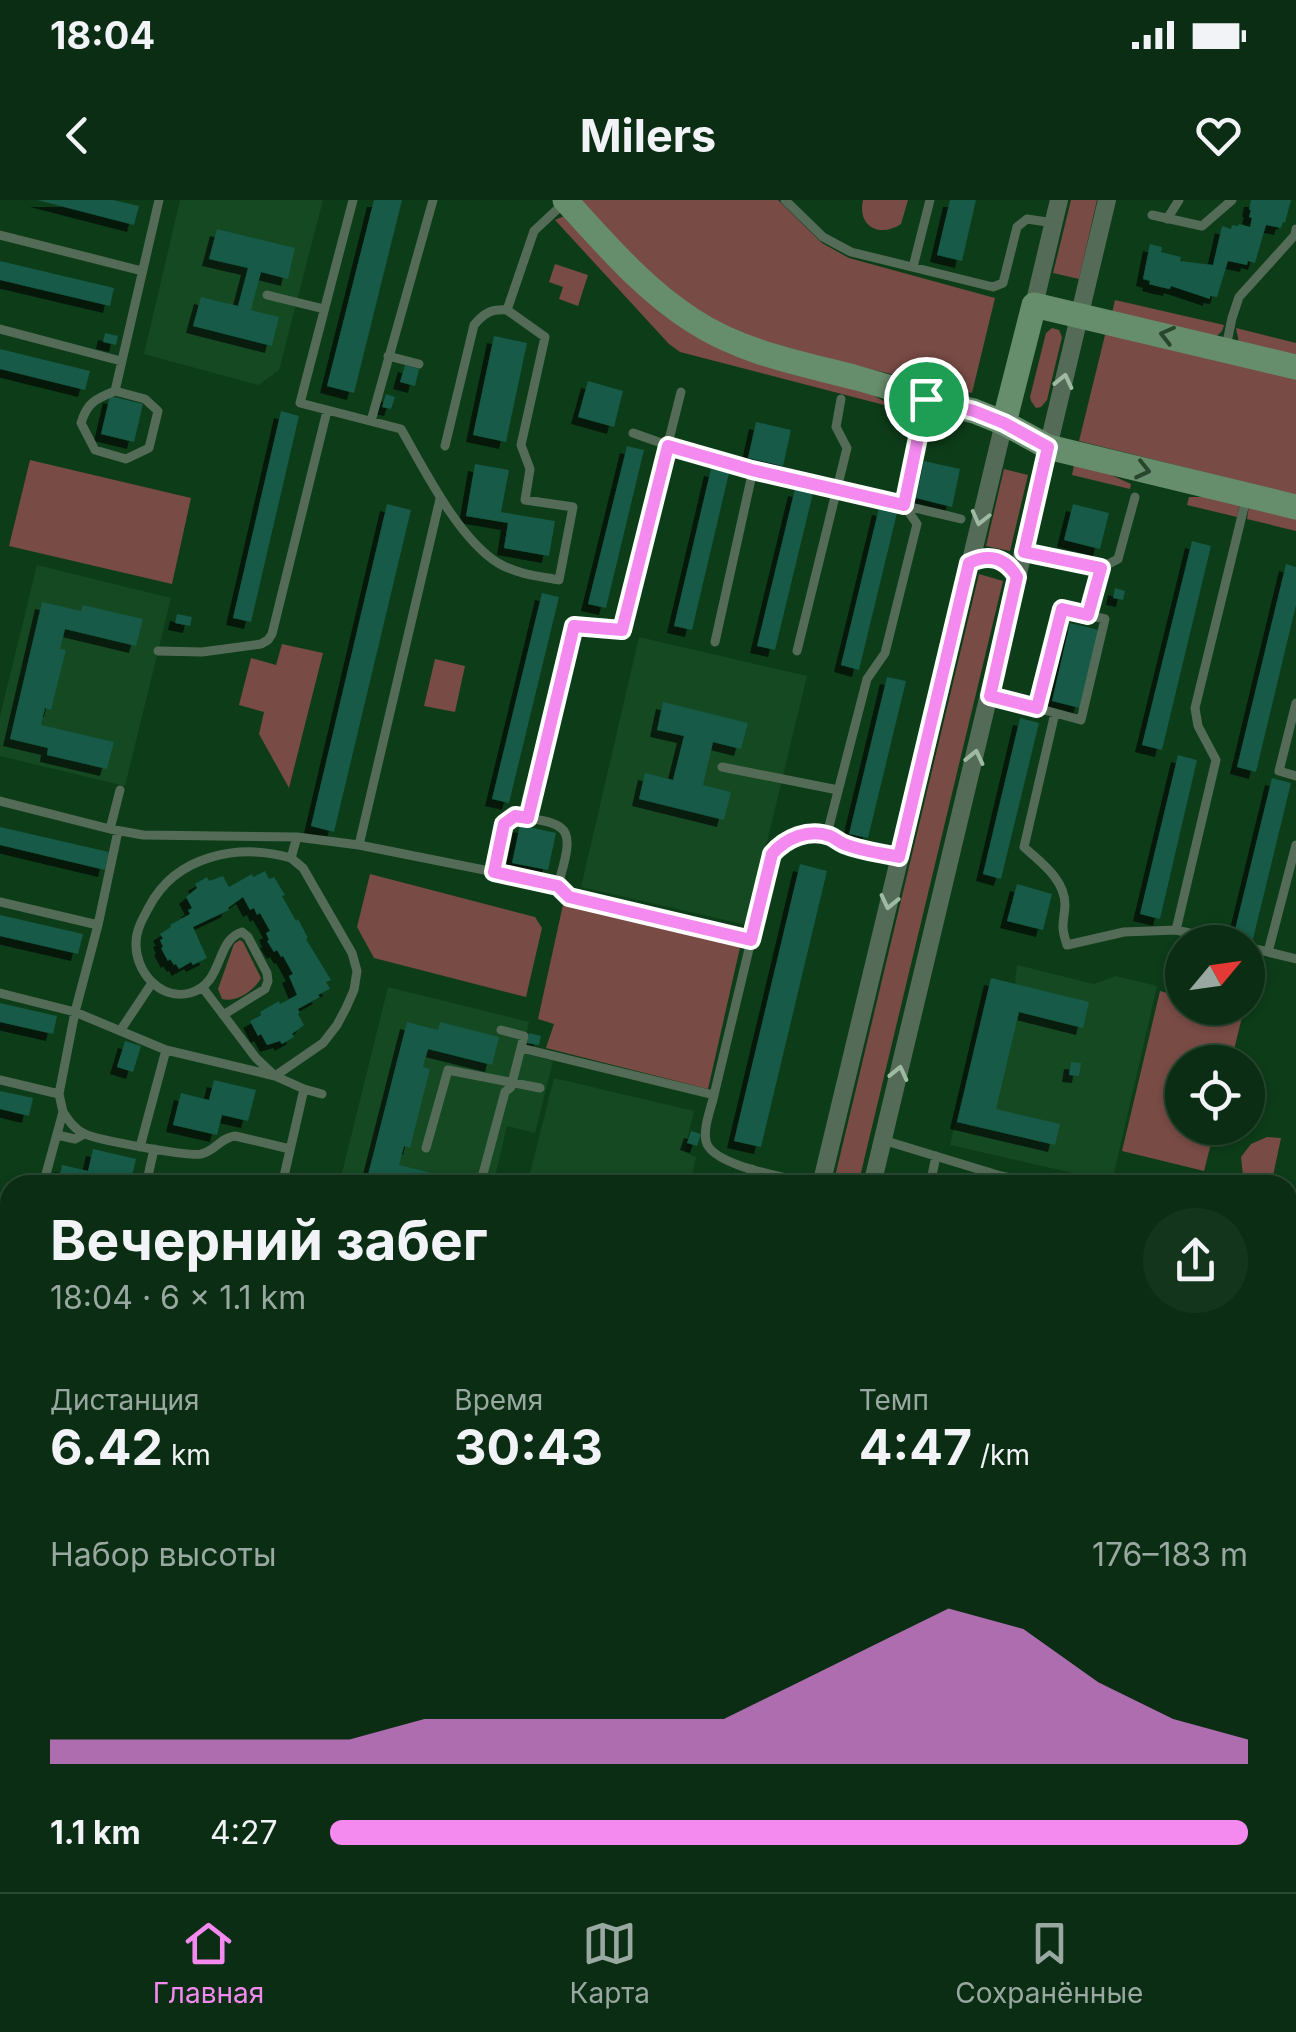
<!DOCTYPE html>
<html lang="ru">
<meta charset="utf-8">
<style>
:root{--surface:#0a2d13;--page:#13351c;--text:#f1f3f6;--muted:#99a8a0;--line:#2a4933;--accent:#f489f0}
body{margin:0;font-family:Inter,sans-serif;background:var(--page);color:var(--text);height:100vh;display:flex;flex-direction:column;font-size:38px;white-space:nowrap}
*{box-sizing:border-box;margin:0}
p{font-size:32px;color:var(--muted)}
.icon{flex:none;width:55px;height:55px;fill:none;stroke:currentColor;stroke-width:2;stroke-linecap:round;stroke-linejoin:round}
.map{position:relative;flex:1;overflow:hidden}
.details{position:absolute;left:0px;top:975px;width:1298px;height:718px;display:flex;flex-direction:column;background:var(--surface);border-radius:30px 30px 0 0;box-shadow:0 2px 8px #0004,0 0 0 2px var(--line)}
.details>*{flex:none}
.needle{width:65px;rotate:61deg}
.tools{position:absolute;left:1165px;top:725px;display:grid;gap:20px}
.tools a{display:grid;place-items:center;width:100px;height:100px;border-radius:50%;background:var(--surface);box-shadow:0 2px 8px #0004,0 0 0 2px var(--line);font-size:50px}
.pin{position:absolute;display:grid;place-items:center;width:85px;height:85px;color:#fff;margin:-42px;border:5px solid #fff;border-radius:50%;box-shadow:0 2px 10px #0007}
.round{display:grid;place-items:center;flex:none;width:105px;height:105px;border-radius:52px;background:var(--page)}
.head{display:flex;align-items:center;justify-content:space-between;height:170px;padding:0 50px}
h1{font-size:55px;font-weight:700;line-height:75px}
.stats{display:grid;grid-template-columns:repeat(3,1fr);gap:15px;height:170px;padding:10px 50px}
.stats div{display:grid;align-content:center}
.stats b{font-size:50px;font-weight:700}
.stats small{font-size:28px;font-weight:400}
.stats p{font-size:28px}
.chart{height:280px;padding:20px 50px}
.chart p{display:flex;justify-content:space-between}
.chart svg{width:100%;height:180px;margin-top:10px;fill:var(--accent);opacity:.7}
ul{padding:0 50px;list-style:none;font-size:32px}
li{display:grid;grid-template-columns:160px 120px 1fr;align-items:center;height:75px}
li i{height:25px;border-radius:12px;background:var(--accent)}
.status{display:flex;justify-content:space-between;align-items:center;height:70px;padding:0 50px;background:var(--surface);direction:ltr}
.status svg{height:28px;fill:currentColor}
header{display:flex;justify-content:space-between;align-items:center;height:130px;padding:0 50px;background:var(--surface);font-size:45px;font-weight:700}
.menu{display:flex;justify-content:space-around;align-items:center;height:140px;border-top:2px solid var(--line);background:var(--surface);font-size:28px;color:var(--muted)}
.menu a{display:grid;justify-items:center;gap:5px}
.menu .on{color:var(--accent)}
.map>svg:first-child{display:block}
</style>
<div class="status"><b>18:04</b><svg viewBox="0 0 49 12"><path d="M0 12V9h3v3zM5 12V6h3v6zM10 12V3h3v9zM15 12V0h3v12zM26 1h20v11H26zM47 4h2v5h-2z"/></svg></div>
<header><svg class="icon" aria-label="back" viewBox="0 0 24 24"><path d="M15 5l-7 7 7 7"/></svg>Milers<svg class="icon" aria-label="heart" viewBox="0 0 24 24"><path d="M12 20l-8-8c-3-5 5-10 8-4 3-6 11-1 8 4z"/></svg></header>
<div class="map">
<svg width="1296" height="1692" viewBox="0 0 1296 1692">
<defs>
<filter id="shadow"><feDropShadow dx="-7" dy="7" stdDeviation="0" flood-color="#0009"/></filter>
</defs>
<rect width="100%" height="100%" fill="#0d3c19"/>
<path fill="#154922" d="M180 0H323L279 170 258 185 144 154Z
M37 365 171 398 125 586 0 556V516Z
M639 437 807 476 747 725 581 687Z
M1017 765 1094 784 1116 776 1157 786 1112 982 950 945 991 778 1015 784Z
M388 787 529 822 522 853 553 861 535 933 507 926 493 985H339Z
M554 878 694 911 684 952 696 957 690 985H527Z
M1288 1513H1296V1571H1288Z
M0 1522H10V1599L0 1597Z
M363 1683H923L922 1692H429Z"/>
<path fill="#784b45" d="M578 0H778L822 43 849 58 995 98 972 193 797 152 733 131 665 90Z
M863 0H908L901 24C880 38 857 27 863 0Z
M1071 0H1097L1079 79 1053 73Z
M564 16 652 104 855 185 889 204 888 206 680 152 669 144 555 20Z
M555 64 588 75 578 106 559 99 563 87 549 82Z
M1115 100 1224 125 1222 131 1216 137 1112 113Z
M1052 128 1059 130 1062 137 1047 200 1041 207 1036 208 1031 201 1030 197 1046 133Z
M1236 128 1296 143V157L1239 143Z
M1106 131 1296 177V295L1079 241Z
M30 260 191 298 172 384 9 346Z
M1074 265 1109 274 1131 284 1130 289 1072 275Z
M1004 269 1028 275 1010 351 986 346Z
M1189 297H1210L1240 304 1237 317 1187 305Z
M1249 306 1296 317V331L1247 319Z
M979 374 1003 381 858 985H833Z
M282 444 323 453 289 588 259 534 264 512 239 505 251 458 276 465Z
M435 459 465 466 455 512 424 506Z
M370 674 535 717 542 728 526 797 374 758 357 727Z
M564 700 741 743 708 889 546 848 554 824 538 819Z
M240 740 243 742 261 778C254 791 236 803 222 799L218 789 234 744Z
M1160 791 1182 797V808H1222L1243 813 1231 862H1182V928H1215L1204 971 1122 951Z
M1267 937 1281 938 1271 985H1252L1243 976 1241 957 1251 944Z
M6 1266 10 1273V1325L0 1332V1270Z
M0 1597 10 1599V1652L0 1651Z
M945 1682H1085V1683L1084 1692H943Z"/>
<path fill="#145a46" filter="url(#shadow)" d="M37 0H113L139 6 134 25Z
M374 0H402L354 193 327 186Z
M950 0H976L962 61 937 55Z
M1251 0H1291L1285 23 1283 22 1281 28 1266 25 1255 63 1248 61 1247 65 1228 61 1217 97 1210 96V99L1171 86 1170 89 1160 87 1149 84 1150 81 1143 79 1150 44 1162 47 1161 52 1181 57 1180 61 1213 65 1222 26 1231 29 1232 25 1238 26 1239 24 1250 27 1252 18 1249 17 1251 10H1249Z
M217 29 295 48 288 79 261 72 251 110 279 117 272 146 193 126 201 97 238 106 248 68 209 59Z
M0 61 114 88 110 106 0 80Z
M105 133 118 136 116 145 103 142Z
M494 136 527 143 506 242 473 235Z
M0 149 90 171 85 190 0 169Z
M405 165 419 169 415 186 400 182Z
M588 181 623 191 614 227 578 217Z
M386 194 395 197 391 209 382 207Z
M110 196 143 204 134 242 101 234Z
M281 211 299 216 251 422 233 418Z
M756 222 791 230 783 266 748 258Z
M627 246 644 250 606 408 588 404Z
M924 261 960 269 952 307 916 298Z
M475 264 509 270 501 312 555 321 549 356 504 348 508 323 466 316Z
M711 269 729 273 692 430 674 426Z
M795 289 813 293 775 450 757 446Z
M387 304 411 310 334 632 311 626Z
M1073 304 1109 313 1100 349 1064 340Z
M879 308 897 313 859 470 841 465Z
M1192 341 1211 346 1162 550 1142 545Z
M1286 364 1296 367V405L1256 572 1237 567Z
M1115 388 1125 391 1123 400 1113 398Z
M542 393 559 397 509 603 492 599Z
M42 402 81 411 83 405 143 419 136 446 65 429 60 449 66 450 51 510 45 508 41 525 114 542 107 569 47 555 48 548 10 539Z
M177 414 192 417 190 426 175 423Z
M1070 423 1099 430 1080 508 1052 501Z
M887 477 906 481 868 638 849 634Z
M663 502 748 523 741 549 713 542 703 585 731 592 724 620 639 599 645 573 673 580 684 536 657 530Z
M1020 518 1039 523 1001 679 983 674Z
M1178 555 1197 560 1160 719 1140 714Z
M1272 578 1291 583 1253 739 1234 734Z
M520 625 556 633 548 670 512 663Z
M0 627 109 652 105 670 0 645Z
M800 664 827 671 761 947 734 941Z
M265 671 269 679 274 677 285 695 282 696 296 721 298 719 308 738 306 739 331 780 326 782 330 789 318 795 320 797 298 809 300 813 298 814 304 825 292 834 294 837 282 844 280 841 267 845 261 834 258 836 250 821 261 815 260 812 279 801 280 804 297 795 289 776 293 774 283 756 281 757 277 750 274 752 267 741 269 740 266 733 270 731 260 713 257 715 254 708 250 710 243 697 228 708 229 710 193 727 207 758 193 765 191 762 179 769 176 764 174 765 170 759 168 761 161 748 163 747 160 740 163 739 160 734 171 727 170 725 190 714 188 710 192 708 186 697 197 688 195 684 207 677 209 681 223 676 229 687 252 674 253 677Z
M1017 684 1052 694 1043 730 1007 721Z
M0 715 83 734 78 754 0 736Z
M991 778 1089 802 1083 828 1019 812 996 909 1060 924 1055 945 957 922Z
M0 803 57 816 53 834 0 822Z
M407 822 438 830 440 822 499 837 492 865 428 849 423 867 430 869 410 948 404 946 399 965 464 981 463 985H392L367 979Z
M529 833 541 836 539 845 527 843Z
M125 841 141 846 133 872 117 867Z
M1071 862 1081 863 1079 876 1069 875Z
M214 880 256 890 248 921 222 915 217 935 173 925 181 893 209 900Z
M0 891 33 898 29 916 0 909Z
M691 931 701 934 697 946 687 943Z
M93 949 136 959 130 985H58L62 965 88 971Z
M1295 1129 1296 1202 1289 1231 1288 1158Z
M1290 1290 1296 1296V1324L1288 1315V1292Z
M0 1368 10 1370V1410L0 1408Z
M1288 1599 1296 1600V1620H1288Z
M379 1682H493L540 1690V1692H429L379 1685Z
M622 1682H651L650 1692H621Z
M667 1682H699L698 1692H666Z
M718 1682H747L746 1692H717Z
M766 1682H795L794 1692H765Z
M813 1682H844L843 1692H812Z
M859 1682H889L888 1692H858Z
M904 1682H923L922 1692H902Z
M1093 1682H1199L1198 1692H1092Z"/>
<g fill="none" stroke-linecap="round" stroke-linejoin="round">
<path stroke="#546c57" stroke-width="9" d="M353 0 300 203 401 229C424 269 458 338 498 363 517 374 538 376 559 380L573 307 525 300 530 269 521 245 545 137 507 110 534 31 565 2
M785 0 823 37 851 52 993 87 1003 83 1017 27 1027 19 1054 23
M1152 15 1202 26 1232 0
M1167 19 1179 0
M0 35 142 71
M913 67 930 0
M267 95 324 109
M0 129 121 161
M1226 147 1232 118 1239 97 1295 35 1296 29
M388 156 419 164
M115 191 145 199 158 211 149 248 126 259 95 250 81 223C87 203 95 199 115 191Z
M115 191 159 0
M371 221 433 0
M633 233C739 272 852 292 961 319
M445 246 474 125C484 113 491 109 507 110
M1023 352 1101 368
M715 442 753 270
M158 451 202 452 261 444 268 440 272 434 327 211
M797 451 847 248 836 227 841 199
M989 496 1037 508 1062 409 1088 415 1101 368 1118 359 1135 297
M1296 503 1279 571 1296 576
M1037 508 1081 520 1105 419 1088 415
M1055 513 1024 647C1041 663 1065 679 1065 705 1064 724 1060 724 1067 745L1124 732 1176 730 1229 742
M722 567 838 590
M0 601 110 629 143 635 297 637 359 645 549 683 558 686 569 697 751 740
M528 618C538 620 553 621 561 628 575 638 561 671 558 686
M110 629 120 590
M827 634 867 479 885 453 917 324 904 305 926 202
M359 645 440 299
M494 672 504 624 515 616 528 618 574 426 621 430 681 192
M0 702 98 725
M1176 730 1216 560 1198 526 1195 508 1246 299
M1248 747 1296 759
M1268 752 1296 645
M203 788 256 858 275 876 323 843 337 825 346 808 354 790 357 771 352 753 303 668 291 658 297 637
M0 793 75 812 166 850 275 876 304 889 322 894
M223 815 265 789 268 781 267 773 248 737 242 732C215 740 224 784 190 793 160 801 135 771 136 743 136 730 143 718 149 707 176 655 239 643 291 658
M120 831 152 783
M521 848 714 895
M0 880 59 894
M63 912C69 921 75 930 85 934 98 940 189 957 201 954 215 951 220 938 235 936L290 949
M57 935 75 939 84 934
M883 940 1001 976 1046 985
M140 947 166 850
M426 948 448 870 540 888
M43 985 63 912 59 894 75 812 98 725 118 631
M146 985 154 949
M282 985 304 889
M480 985 505 892 511 887 524 836 501 830
M747 985 752 969
M819 985C795 979 711 967 706 941 703 927 711 909 714 895L772 653C786 638 809 628 830 636 835 638 839 642 844 644 861 651 881 653 899 657
M930 985 936 956
M1288 1013 1296 1014
M0 1176 10 1158
M1288 1282 1296 1283
M0 1354 10 1357
M1288 1590 1296 1592
M531 1682 600 1692
M612 1692 613 1682
M660 1692 661 1682
M707 1692 708 1682
M757 1692 758 1682
M802 1692 803 1682
M849 1692 851 1682
M895 1692 896 1682"/>
<path stroke="#546c57" stroke-width="18" d="M1034 105 1059 0
M969 363C989 353 1006 358 1017 377
M821 985 1004 223
M872 985 1107 0
M1288 1426 1296 1427
M0 1440H10"/>
<path stroke="#668d6c" stroke-width="25" d="M565 0C605 43 642 88 692 120 742 153 800 163 857 178 896 189 935 202 974 211L1004 223 1048 247 1296 307
M1004 223 1034 105 1296 167
M1288 1499 1296 1500
M0 1508H10"/>
<path stroke="#a6c7ab" stroke-width="5" stroke-dasharray="12 12" stroke-linecap="butt" d="M0 1666 10 1668
M45 1682 104 1692
M97 1682 153 1692"/>
</g>
<defs><path id="oneway-chevron" d="M-2-3.5L2.5 0L-2 3.5" fill="none" stroke-width="1.6" stroke-linecap="round" stroke-linejoin="round" transform="scale(2.5)"/></defs>
<g stroke="#28462e">
<use href="#oneway-chevron" transform="translate(1167 135) rotate(-166)"/>
<use href="#oneway-chevron" transform="translate(1143 270) rotate(13)"/>
</g>
<g stroke="#9ebaa2">
<use href="#oneway-chevron" transform="translate(1064 181) rotate(-77)"/>
<use href="#oneway-chevron" transform="translate(980 318) rotate(104)"/>
<use href="#oneway-chevron" transform="translate(975 557) rotate(-77)"/>
<use href="#oneway-chevron" transform="translate(889 702) rotate(103)"/>
<use href="#oneway-chevron" transform="translate(899 873) rotate(-77)"/>
</g>
<g fill="none" stroke-linecap="round" stroke-linejoin="round">
<g stroke="#fff" stroke-width="20">
<path id="route" d="M926 199 974 211 1004 223 1048 247 1024 352 1101 368 1088 415 1062 409 1037 508 990 496 1017 377C1006 358 989 353 969 363L899 657C881 653 861 651 844 644 839 642 835 638 830 636 809 628 786 638 772 654L751 740 569 697 558 686 494 672 504 624 515 616 528 618 574 426 622 430 668 246 752 270 904 305Z"/>
</g>
<use href="#route" stroke="#f489f0" stroke-width="12"/>
</g>
</svg>
<div class="tools">
<a><svg class="needle" viewBox="-14 -14 28 28"><path d="M0-13l5 13h-10z" fill="#e53935"/><path d="M0 13l5-13h-10z" fill="#99a8a0"/></svg></a>
<a><svg class="icon" aria-label="locate" viewBox="0 0 24 24"><circle cx="12" cy="12" r="6"/><path d="M12 2v4M12 18v4M2 12h4M18 12h4"/></svg></a>
</div>
<div class="pin" style="left:926px;top:199px;background:#1e9e55"><svg class="icon" aria-label="arrive" viewBox="0 0 24 24"><path d="M6 21V4h12l-3 4 3 4H6"/></svg></div>
<section class="details">
<div class="head"><div><h1>Вечерний забег</h1><p>18:04 · 6 × 1.1 km</p></div><a class="round"><svg class="icon" aria-label="share" viewBox="0 0 24 24"><path d="M12 15V3M7 8l5-5 5 5M5 13v7h14v-7"/></svg></a></div>
<div class="stats">
<div><p>Дистанция</p><b>6.42<small> km</small></b></div>
<div><p>Время</p><b>30:43</b></div>
<div><p>Темп</p><b>4:47<small> /km</small></b></div>
</div>
<div class="chart"><p><span>Набор высоты</span>176–183 m</p>
<svg viewBox="0 0 160 44" preserveAspectRatio="none"><path d="M0 44V38L10 38L20 38L30 38L40 38L50 33L60 33L70 33L80 33L90 33L100 24L110 15L120 6L130 11L140 24L150 33L160 38V44z"/></svg>
</div>
<ul>
<li><b>1.1 km</b>4:27<i style="width:100%"></i></li>
</ul>
</section>
</div>
<nav class="menu">
<a class="on"><svg class="icon" aria-label="home" viewBox="0 0 24 24"><path d="M3 11l9-7 9 7M6 9v11h12V9"/></svg>Главная</a>
<a><svg class="icon" aria-label="map" viewBox="0 0 24 24"><path d="M3 6l6-2 6 2 6-2v14l-6 2-6-2-6 2zM9 4v14M15 6v14"/></svg>Карта</a>
<a><svg class="icon" aria-label="saved" viewBox="0 0 24 24"><path d="M7 4h10v16l-5-4-5 4z"/></svg>Сохранённые</a>
</nav>
